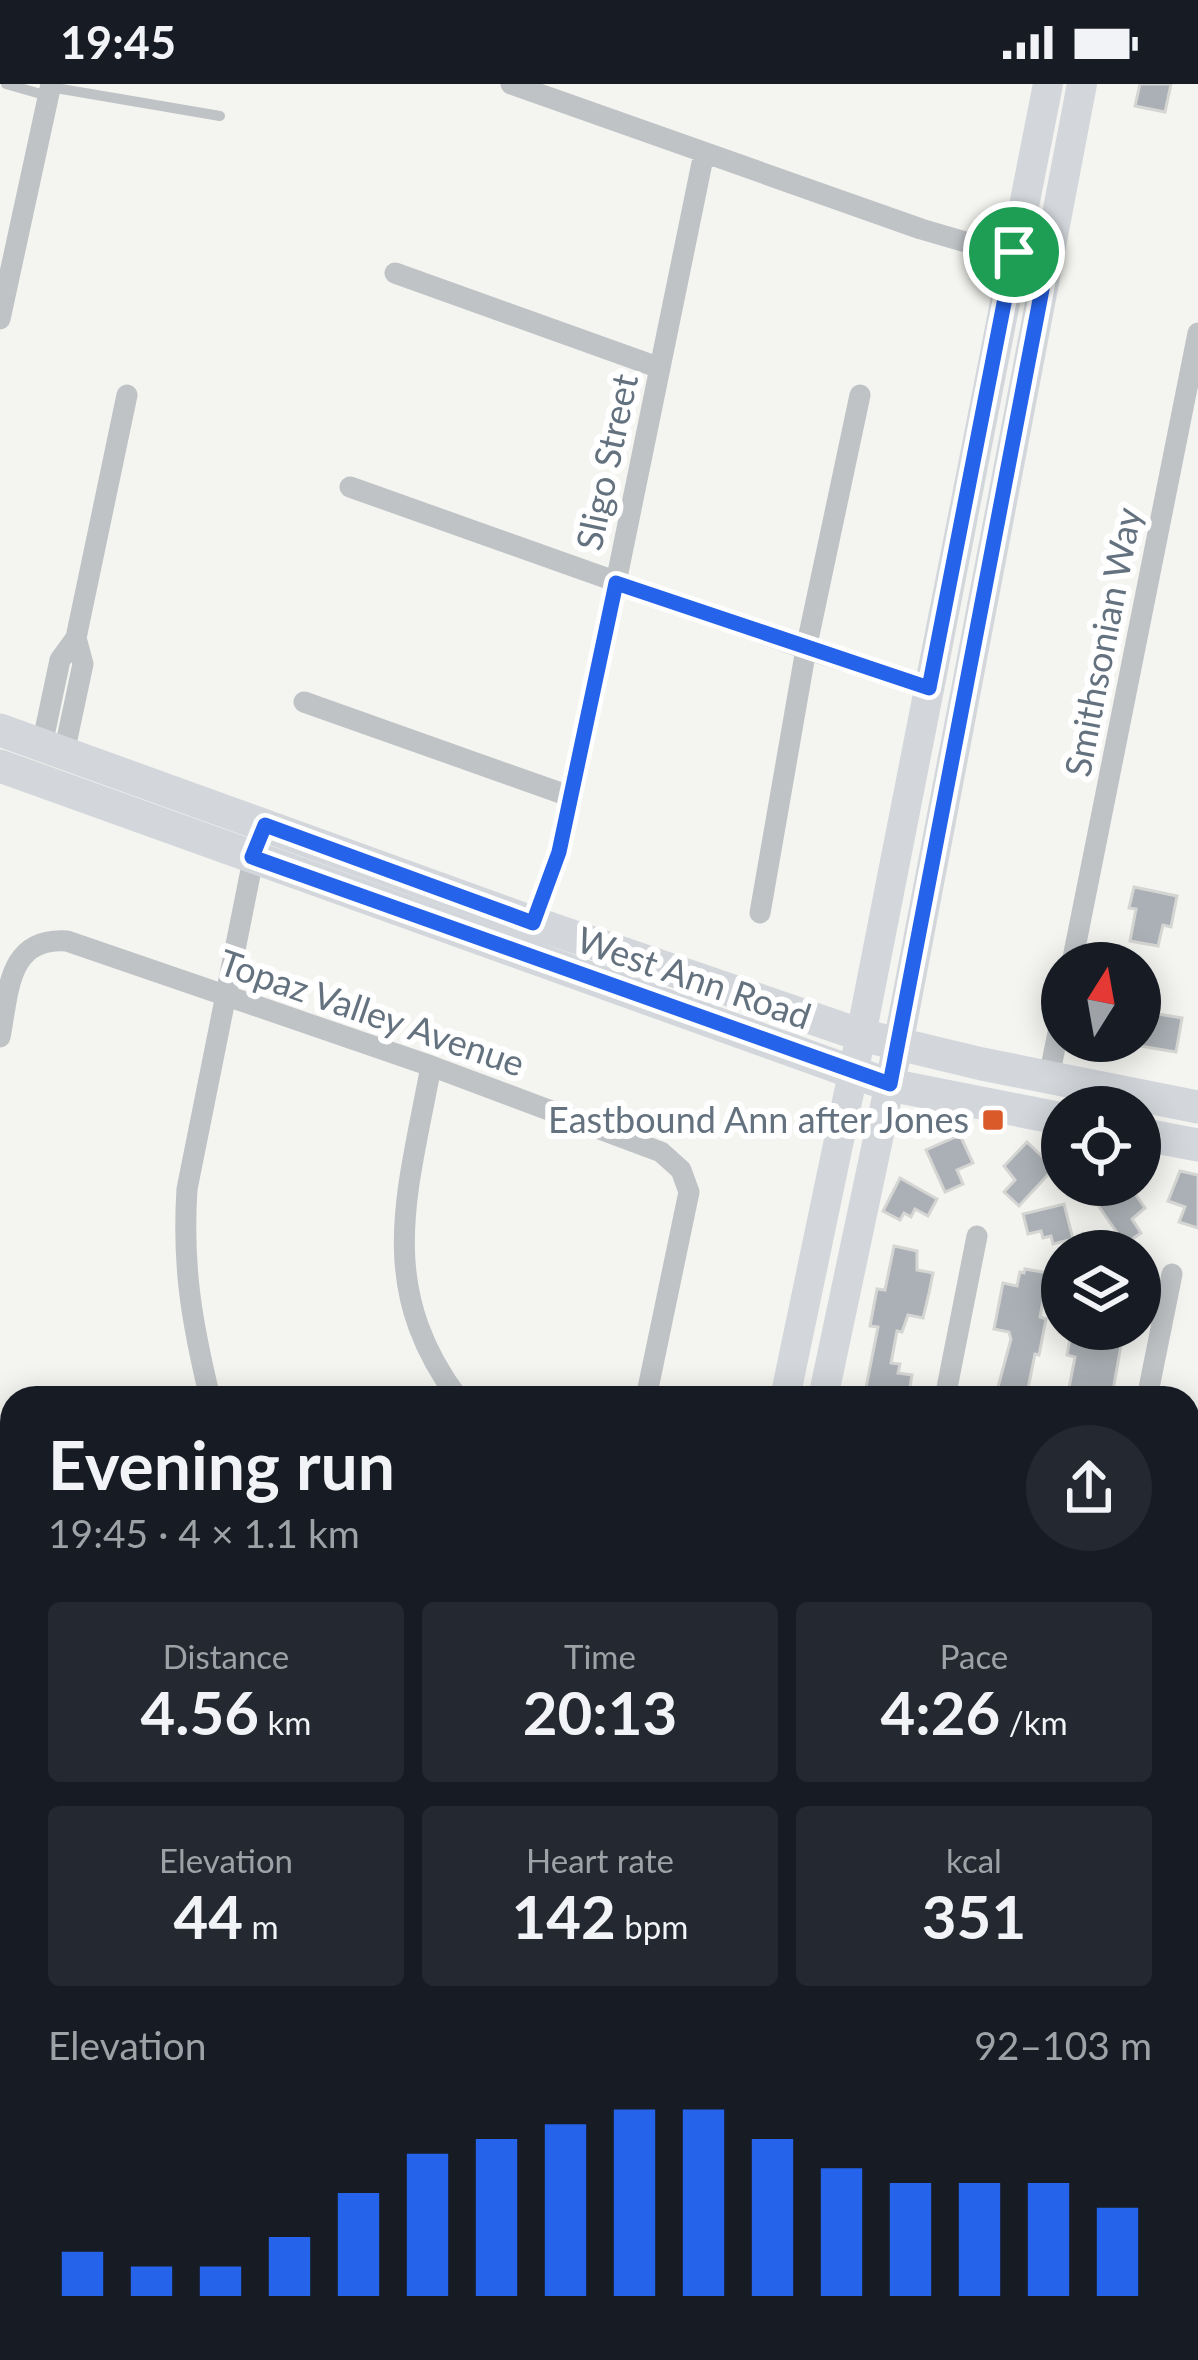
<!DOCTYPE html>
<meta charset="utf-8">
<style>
:root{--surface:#171b24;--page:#242831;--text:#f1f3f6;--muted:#9ea1a6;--accent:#2563eb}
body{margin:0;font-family:Lato,sans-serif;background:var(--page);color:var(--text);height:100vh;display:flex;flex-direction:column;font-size:45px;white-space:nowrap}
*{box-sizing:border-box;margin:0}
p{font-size:39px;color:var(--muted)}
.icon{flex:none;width:66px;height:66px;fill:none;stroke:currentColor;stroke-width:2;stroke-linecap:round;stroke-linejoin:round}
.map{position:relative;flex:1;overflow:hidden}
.drawer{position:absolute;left:0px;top:1302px;width:1200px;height:975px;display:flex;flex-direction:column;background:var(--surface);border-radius:36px 36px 0 0;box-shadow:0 6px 30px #0003}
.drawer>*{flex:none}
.needle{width:78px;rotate:11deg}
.tools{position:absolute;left:1041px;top:858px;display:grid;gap:24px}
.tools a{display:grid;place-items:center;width:120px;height:120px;border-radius:50%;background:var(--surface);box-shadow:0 6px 30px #0003;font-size:60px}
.pin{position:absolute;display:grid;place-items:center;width:102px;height:102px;color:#fff;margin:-51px;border:6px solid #fff;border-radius:50%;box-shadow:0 3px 12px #0007}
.round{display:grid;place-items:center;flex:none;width:126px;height:126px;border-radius:63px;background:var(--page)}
.head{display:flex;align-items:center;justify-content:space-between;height:204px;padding:0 48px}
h1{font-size:66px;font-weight:700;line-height:90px}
.metrics{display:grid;grid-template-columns:repeat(3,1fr);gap:18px;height:204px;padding:12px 48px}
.metrics div{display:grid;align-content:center;border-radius:12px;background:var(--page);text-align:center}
.metrics b{font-size:60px;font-weight:700}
.metrics small{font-size:33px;font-weight:400}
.metrics p{font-size:33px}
.chart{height:336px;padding:24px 48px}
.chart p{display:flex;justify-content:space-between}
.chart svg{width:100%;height:216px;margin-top:12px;stroke:var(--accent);stroke-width:6}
.status{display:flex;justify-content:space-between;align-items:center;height:84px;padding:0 60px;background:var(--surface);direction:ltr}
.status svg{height:33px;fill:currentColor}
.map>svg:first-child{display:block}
</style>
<div class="status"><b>19:45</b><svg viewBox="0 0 49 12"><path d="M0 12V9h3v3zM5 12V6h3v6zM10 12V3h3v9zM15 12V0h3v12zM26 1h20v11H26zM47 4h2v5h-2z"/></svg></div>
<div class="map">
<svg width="1198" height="2276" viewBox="0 0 1198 2276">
<rect width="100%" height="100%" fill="#f4f4f0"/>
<path fill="#aab0b5" stroke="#d5d5d3" stroke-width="3" d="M1140 0H1171L1165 28 1135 22Z
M1134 803 1177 812 1171 843 1163 841 1158 862 1130 857 1136 825 1129 824Z
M1140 927 1182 934 1176 968 1140 962Z
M960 1051 973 1079 957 1086 963 1100 945 1108 926 1066Z
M1027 1058 1045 1075 1050 1070 1059 1079 1019 1122 1004 1108 1015 1096 1004 1082Z
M1180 1087 1198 1091V1144L1179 1138 1185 1123 1168 1117Z
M900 1094 937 1115 928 1132 915 1125 911 1133 904 1129 900 1136 883 1127Z
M1119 1101H1129L1145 1124 1132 1135 1141 1149 1125 1160 1095 1117Z
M1064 1120 1073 1155 1053 1160 1051 1152 1043 1154 1041 1147 1028 1150 1023 1130Z
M894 1162 917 1167V1186L933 1189 929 1209 923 1234 908 1231 902 1248 897 1247 891 1279 900 1280 898 1289 912 1291 908 1314H864L878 1243 870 1242 877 1205 885 1206Z
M1025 1185 1048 1189 1040 1233 1046 1235 1039 1271 1035 1270 1026 1314H995L1011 1255 1009 1248 994 1245 1003 1199 1017 1202 1020 1188 1024 1189Z
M1072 1245H1106V1258L1121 1261 1113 1307 1099 1304 1097 1312 1067 1314 1075 1273 1067 1271Z"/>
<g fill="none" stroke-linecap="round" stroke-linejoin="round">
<path stroke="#bfc3c6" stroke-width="10" d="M6 0 48 12
M50 3 220 32"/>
<path stroke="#bfc3c6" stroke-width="21" d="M511 0 921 145 969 159 1048 174
M395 189 660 284
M0 235 51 0
M350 403 806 565 929 604
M304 618 572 713
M42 661 60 576 76 554 127 311
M64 669 83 580 76 554
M760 829 806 565 860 311
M534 839 559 768 572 713 704 69
M1072 879 1198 249
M0 953C9 908 7 853 67 857L431 982 661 1068 681 1086 689 1108 646 1314
M431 982C408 1108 374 1201 458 1314
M1049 993 1062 929
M210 1314C192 1239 182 1183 187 1105L255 766
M945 1314 977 1152
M1147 1314 1172 1190
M0 1359 12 1395
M0 1517 12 1507
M1188 1542 1198 1544
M1188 1746 1198 1748
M0 1797 12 1801
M0 1923 12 1928
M1188 1949 1198 1951
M0 2123 12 2128
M1188 2147 1198 2097
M1188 2256 1198 2258
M398 2265 429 2276
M465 2276 467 2265
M760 2276 762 2265
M1161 2276 1164 2265"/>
<path stroke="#d3d7db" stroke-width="30" d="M785 1314 861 951 1048 0
M823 1314 898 961 1082 0
M593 2276 595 2265
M630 2276 632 2265"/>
<path stroke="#d3d7db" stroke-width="33" d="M0 646 534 839 861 951 982 980 1198 1023
M0 682 852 988 890 1001 1062 1035
M1140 1050 1198 1061"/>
</g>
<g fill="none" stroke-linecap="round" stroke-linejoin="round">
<g stroke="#fff" stroke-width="24">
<path id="route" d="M1014 168 1048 174 890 1000 252 773 265 741 533 839 559 768 616 499 929 604Z"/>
</g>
<use href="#route" stroke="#2563eb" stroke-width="15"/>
</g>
<rect fill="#da5a29" stroke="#fff" stroke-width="4.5" x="981" y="1024" width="24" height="24" rx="6"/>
<g text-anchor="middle" stroke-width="12" stroke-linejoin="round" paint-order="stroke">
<g font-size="36" fill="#64727f" stroke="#fff">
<text transform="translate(607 378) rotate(-78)" y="13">Sligo Street</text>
<text transform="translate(1103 558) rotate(-79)" y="13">Smithsonian Way</text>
<text transform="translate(694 894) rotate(19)" y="13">West Ann Road</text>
<text transform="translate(372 929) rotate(19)" y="13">Topaz Valley Avenue</text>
</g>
<g font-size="36" fill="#64727f" stroke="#fff" text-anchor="end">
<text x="969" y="1049">Eastbound Ann after Jones</text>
</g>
</g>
</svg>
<div class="tools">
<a><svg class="needle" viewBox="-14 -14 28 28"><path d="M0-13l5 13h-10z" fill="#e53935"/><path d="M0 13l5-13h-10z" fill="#9ea1a6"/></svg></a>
<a><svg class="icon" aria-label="locate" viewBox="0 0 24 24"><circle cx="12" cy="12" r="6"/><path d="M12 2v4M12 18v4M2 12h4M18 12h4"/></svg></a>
<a><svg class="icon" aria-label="layers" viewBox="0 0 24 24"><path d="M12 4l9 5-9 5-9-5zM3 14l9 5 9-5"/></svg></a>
</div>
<div class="pin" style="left:1014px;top:168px;background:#1e9e55"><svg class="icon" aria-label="arrive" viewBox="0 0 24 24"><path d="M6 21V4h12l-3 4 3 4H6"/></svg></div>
<section class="drawer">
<div class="head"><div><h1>Evening run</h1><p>19:45 · 4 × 1.1 km</p></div><a class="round"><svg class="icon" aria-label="share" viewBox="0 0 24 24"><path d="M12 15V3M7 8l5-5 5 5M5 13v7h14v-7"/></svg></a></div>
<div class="metrics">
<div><p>Distance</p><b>4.56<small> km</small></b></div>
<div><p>Time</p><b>20:13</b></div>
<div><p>Pace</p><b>4:26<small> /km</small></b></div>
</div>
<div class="metrics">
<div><p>Elevation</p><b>44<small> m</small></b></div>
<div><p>Heart rate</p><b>142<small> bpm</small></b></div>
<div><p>kcal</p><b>351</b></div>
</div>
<div class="chart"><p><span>Elevation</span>92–103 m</p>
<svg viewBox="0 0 160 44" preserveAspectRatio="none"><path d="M5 44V35M15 44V38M25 44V38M35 44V32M45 44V23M55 44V15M65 44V12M75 44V9M85 44V6M95 44V6M105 44V12M115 44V18M125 44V21M135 44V21M145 44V21M155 44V26"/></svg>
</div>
</section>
</div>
